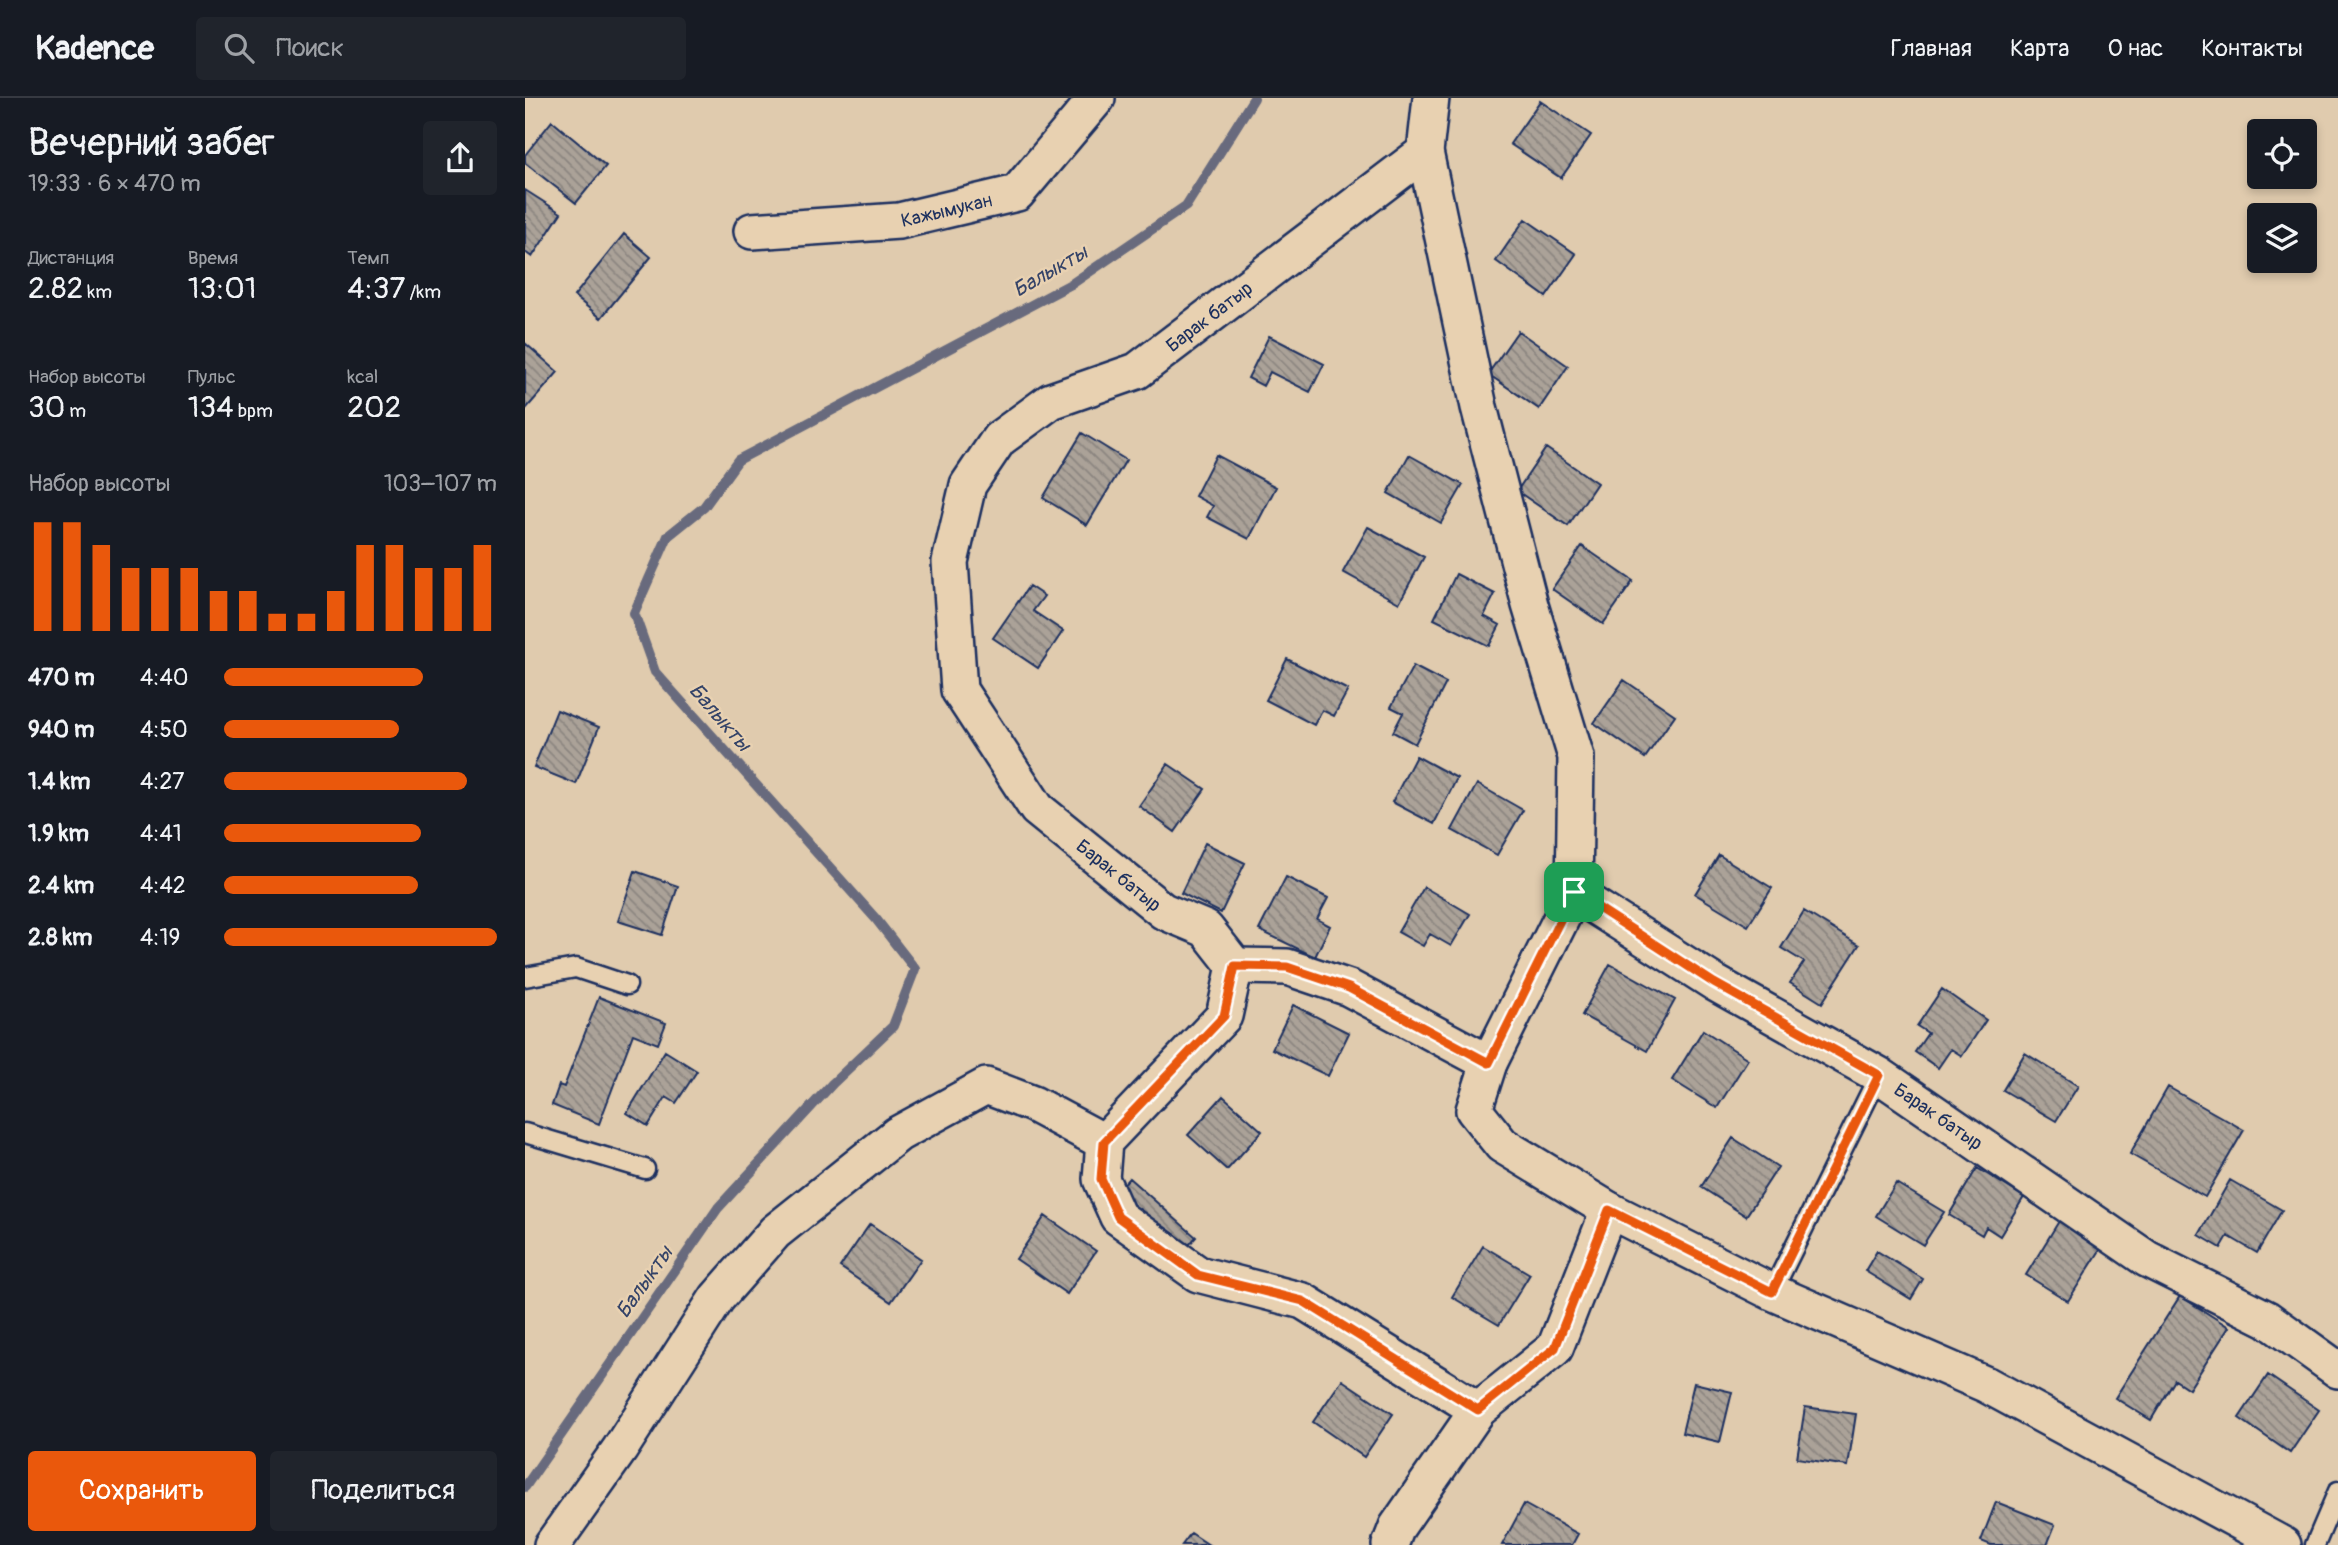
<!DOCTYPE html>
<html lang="ru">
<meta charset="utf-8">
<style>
:root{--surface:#171b24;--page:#20242c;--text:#f1f3f6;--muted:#9ea1a6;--line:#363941;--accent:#ea580c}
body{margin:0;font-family:Pangolin,sans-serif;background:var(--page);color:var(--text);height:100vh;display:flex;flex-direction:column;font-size:26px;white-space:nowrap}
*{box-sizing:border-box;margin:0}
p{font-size:23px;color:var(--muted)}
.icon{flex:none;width:38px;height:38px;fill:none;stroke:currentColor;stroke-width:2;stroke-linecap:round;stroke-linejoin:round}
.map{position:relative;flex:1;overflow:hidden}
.drawer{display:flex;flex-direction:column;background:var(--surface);width:525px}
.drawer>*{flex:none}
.fabs{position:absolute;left:1722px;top:21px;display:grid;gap:14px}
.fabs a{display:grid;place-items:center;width:70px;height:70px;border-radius:7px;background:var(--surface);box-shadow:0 4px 10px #0003;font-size:35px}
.pin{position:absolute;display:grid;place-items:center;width:60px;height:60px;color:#fff;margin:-30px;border-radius:14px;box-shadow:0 4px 10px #0006}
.round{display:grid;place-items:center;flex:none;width:74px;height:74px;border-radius:7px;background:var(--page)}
.headline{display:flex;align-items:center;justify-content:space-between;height:119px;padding:0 28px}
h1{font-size:38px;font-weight:600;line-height:52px}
.stats{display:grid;grid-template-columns:repeat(3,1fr);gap:10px;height:119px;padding:7px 28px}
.stats div{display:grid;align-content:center}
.stats b{font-size:30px;font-weight:600}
.stats small{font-size:19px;font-weight:400}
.stats p{font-size:19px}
.chart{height:196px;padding:14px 28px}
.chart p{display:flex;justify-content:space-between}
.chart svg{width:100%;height:126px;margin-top:7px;stroke:var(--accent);stroke-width:6}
.action{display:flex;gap:14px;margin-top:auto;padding:14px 28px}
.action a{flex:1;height:80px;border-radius:7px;background:var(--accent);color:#fff;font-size:28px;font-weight:600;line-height:80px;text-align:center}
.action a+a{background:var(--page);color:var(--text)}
ul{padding:0 28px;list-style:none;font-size:23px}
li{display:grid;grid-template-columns:112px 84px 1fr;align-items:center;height:52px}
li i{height:18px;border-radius:9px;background:var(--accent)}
header{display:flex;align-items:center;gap:42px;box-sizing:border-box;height:98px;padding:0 35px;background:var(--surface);border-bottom:2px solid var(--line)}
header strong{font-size:33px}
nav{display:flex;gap:38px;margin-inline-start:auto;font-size:24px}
.search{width:490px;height:63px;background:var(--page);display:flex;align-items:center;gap:18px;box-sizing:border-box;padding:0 24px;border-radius:7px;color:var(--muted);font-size:26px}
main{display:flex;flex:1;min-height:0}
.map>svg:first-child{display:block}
</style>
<header>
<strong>Kadence</strong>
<div class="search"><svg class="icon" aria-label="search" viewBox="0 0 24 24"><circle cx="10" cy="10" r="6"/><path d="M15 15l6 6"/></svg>Поиск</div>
<nav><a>Главная</a><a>Карта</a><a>О нас</a><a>Контакты</a></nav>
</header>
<main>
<section class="drawer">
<div class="headline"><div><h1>Вечерний забег</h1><p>19:33 · 6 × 470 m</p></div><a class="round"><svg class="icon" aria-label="share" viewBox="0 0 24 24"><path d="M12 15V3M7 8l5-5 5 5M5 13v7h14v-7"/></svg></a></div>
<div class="stats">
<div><p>Дистанция</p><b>2.82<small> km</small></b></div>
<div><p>Время</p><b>13:01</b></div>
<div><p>Темп</p><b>4:37<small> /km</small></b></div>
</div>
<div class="stats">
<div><p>Набор высоты</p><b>30<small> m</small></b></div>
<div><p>Пульс</p><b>134<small> bpm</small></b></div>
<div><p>kcal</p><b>202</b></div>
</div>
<div class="chart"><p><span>Набор высоты</span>103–107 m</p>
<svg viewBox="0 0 160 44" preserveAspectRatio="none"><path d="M5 44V6M15 44V6M25 44V14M35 44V22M45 44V22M55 44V22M65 44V30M75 44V30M85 44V38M95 44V38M105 44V30M115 44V14M125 44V14M135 44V22M145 44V22M155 44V14"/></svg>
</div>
<ul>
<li><b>470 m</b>4:40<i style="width:73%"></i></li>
<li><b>940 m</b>4:50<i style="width:64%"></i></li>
<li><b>1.4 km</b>4:27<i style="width:89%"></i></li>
<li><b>1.9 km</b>4:41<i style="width:72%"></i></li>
<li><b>2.4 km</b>4:42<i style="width:71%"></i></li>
<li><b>2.8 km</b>4:19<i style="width:100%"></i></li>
</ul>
<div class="action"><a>Сохранить</a><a>Поделиться</a></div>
</section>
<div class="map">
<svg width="1813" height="1447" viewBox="0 0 1813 1447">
<defs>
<pattern id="building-back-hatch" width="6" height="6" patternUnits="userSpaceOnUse" patternTransform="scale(1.75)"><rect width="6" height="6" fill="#aba298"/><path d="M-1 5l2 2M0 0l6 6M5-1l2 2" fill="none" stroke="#8a847f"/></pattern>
</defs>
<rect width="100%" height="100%" fill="#e0cbae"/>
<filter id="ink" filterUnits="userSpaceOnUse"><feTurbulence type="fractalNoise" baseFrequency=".0143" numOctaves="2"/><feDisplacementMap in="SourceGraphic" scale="14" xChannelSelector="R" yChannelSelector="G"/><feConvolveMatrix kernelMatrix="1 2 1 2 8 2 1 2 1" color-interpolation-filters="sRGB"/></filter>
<g filter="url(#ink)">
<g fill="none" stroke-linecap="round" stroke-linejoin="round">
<path stroke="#676a7d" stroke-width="10" d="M0 1389 193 1110 308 985 368 928 390 871 351 821 130 574 109 515 143 438 179 409 213 362 548 185 661 108 729 0"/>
</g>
<path fill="url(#building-back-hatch)" stroke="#1b2f5e" stroke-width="2" d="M1015 3 1066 37 1036 80 985 46Z
M27 23 81 68 51 105 0 65V57Z
M0 92 36 115 7 159 0 154Z
M1000 121 1051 156 1021 199 971 163Z
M99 136 126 159 76 220 49 198Z
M993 233 1043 268 1014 311 963 276Z
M744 238 799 266 785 294 745 274 738 288 723 280Z
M0 245 33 274 0 312Z
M557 335 601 362 562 427 518 400Z
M1021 350 1072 385 1043 428 992 393Z
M691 357 751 389 724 441 682 419 688 408 670 398Z
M884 357 938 387 916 425 863 395Z
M843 429 899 459 874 505 818 474Z
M1057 448 1108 483 1078 526 1027 491Z
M931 476 970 496 959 518 975 527 964 548 909 521Z
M504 488 519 498 508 513 538 533 513 570 468 540Z
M762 561 823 592 809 618 797 612 789 627 741 602Z
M888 568 921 585 890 646 868 634 878 615 866 609Z
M1099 582 1150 617 1120 660 1069 625Z
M32 612 74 629 51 686 9 669Z
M891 658 932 680 909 726 867 704Z
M643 666 680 691 650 734 614 708Z
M952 686 998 712 972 757 927 732Z
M680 745 720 765 696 815 656 795Z
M1194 757 1247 790 1223 828 1170 796Z
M110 773 153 788 137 837 93 823Z
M761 779 803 800 792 821 805 828 790 859 734 832Z
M899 789 945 816 926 848 905 836 898 848 873 834Z
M1279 813 1334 847 1297 905 1265 885 1279 864 1256 850Z
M1085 866 1150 902 1122 953 1057 917Z
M1417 891 1461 922 1437 958 1426 951 1413 970 1390 954 1403 935 1392 928Z
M74 899 141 925 133 946 108 936 74 1026 27 1007 34 987 39 989Z
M768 907 824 935 803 978 747 951Z
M1178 932 1223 961 1192 1010 1147 982Z
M140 953 172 973 151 1005 141 999 123 1028 102 1015Z
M1500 955 1553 988 1531 1023 1478 992Z
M1643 989 1719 1032 1680 1099 1605 1056Z
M698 998 737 1033 702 1072 663 1037Z
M1208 1040 1253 1069 1221 1118 1176 1089Z
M1452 1070 1499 1099 1475 1138 1461 1129 1457 1137 1424 1117Z
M604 1080 671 1139 656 1156 589 1097Z
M1705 1082 1757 1112 1732 1155 1703 1138 1696 1150 1674 1137Z
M1371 1085 1419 1114 1398 1147 1351 1118Z
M520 1118 571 1153 542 1196 491 1161Z
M1534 1123 1577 1149 1543 1203 1501 1177Z
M345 1126 396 1161 366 1204 315 1169Z
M958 1148 1005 1176 974 1227 927 1199Z
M1352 1153 1398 1181 1386 1201 1340 1173Z
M1655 1198 1704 1229 1664 1291 1650 1282 1626 1322 1590 1300Z
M1743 1277 1794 1312 1765 1355 1714 1320Z
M817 1282 868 1316 839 1359 788 1324Z
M1169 1285 1207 1294 1195 1344 1157 1335Z
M1280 1309 1331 1316 1323 1368 1272 1360Z
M1471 1404 1530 1427 1522 1447H1466L1456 1443Z
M999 1406 1053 1436 1047 1447H977Z
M666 1435 684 1447H657Z"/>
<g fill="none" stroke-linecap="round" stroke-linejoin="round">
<g stroke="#1b2f5e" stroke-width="23">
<path id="service" d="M0 879 51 870 102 887
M0 1035 120 1071
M1247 1194 1354 977
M1790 1447 1813 1393"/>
</g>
<g stroke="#1b2f5e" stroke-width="40">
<g id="minor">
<path id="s1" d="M906 0 900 54 954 309 1005 507 1051 659 1049 795 1190 885 1354 977 1622 1161 1742 1221 1813 1272"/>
<path id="s2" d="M227 133 374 123 492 95 572 0"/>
<path d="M710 868 762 869 824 890 964 965"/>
<path d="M1084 1112 1247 1194 1462 1287 1758 1447"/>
<path d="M953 1312 1030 1250 1084 1112 977 1047 949 1012 964 965 1049 795"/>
<path d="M27 1447 95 1351 192 1200 250 1134 373 1036 461 988 508 1006 579 1044"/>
<path id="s3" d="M865 1447 872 1429 953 1312 778 1203 673 1176 593 1119 576 1081 579 1044 699 918 710 868 681 831 638 813 512 711 434 592 425 464 443 387 474 341 526 303 612 273 900 54"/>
</g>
</g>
<use href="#service" stroke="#e8d1b1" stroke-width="18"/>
<use href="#minor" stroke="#e8d1b1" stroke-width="35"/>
</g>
</g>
<g fill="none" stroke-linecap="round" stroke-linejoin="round" filter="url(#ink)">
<g stroke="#fff" stroke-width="14">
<path id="route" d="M1049 794 1189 885 1354 977 1247 1194 1084 1112 1030 1250 953 1312 778 1203 673 1177 593 1119 576 1081 579 1044 699 918 710 868 762 869 824 890 964 965Z"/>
</g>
<use href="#route" stroke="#ea580c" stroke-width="9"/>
</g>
<g text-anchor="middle" stroke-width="5" stroke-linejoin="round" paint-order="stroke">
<g font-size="19" fill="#1b2f5e" stroke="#e8d1b1">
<text dy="7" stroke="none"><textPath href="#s2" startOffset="196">Кажымукан</textPath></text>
<text dy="7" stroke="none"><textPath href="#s3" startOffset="1785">Барак батыр</textPath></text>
<text transform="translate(594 777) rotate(39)" y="7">Барак батыр</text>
<text dy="7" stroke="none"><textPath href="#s1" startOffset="1242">Барак батыр</textPath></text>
</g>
<g font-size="21" font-style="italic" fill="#344368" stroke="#e8d1b1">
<text transform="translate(525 173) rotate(-30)" y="7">Балыкты</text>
<text transform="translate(195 619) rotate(49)" y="7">Балыкты</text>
<text transform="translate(119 1184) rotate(-55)" y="7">Балыкты</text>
</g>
</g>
</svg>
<div class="fabs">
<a><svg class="icon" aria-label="locate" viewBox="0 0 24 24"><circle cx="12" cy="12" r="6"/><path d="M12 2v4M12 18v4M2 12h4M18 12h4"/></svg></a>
<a><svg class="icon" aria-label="layers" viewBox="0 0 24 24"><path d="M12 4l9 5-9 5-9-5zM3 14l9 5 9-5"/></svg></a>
</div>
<div class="pin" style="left:1049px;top:794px;background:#1e9e55"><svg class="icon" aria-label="arrive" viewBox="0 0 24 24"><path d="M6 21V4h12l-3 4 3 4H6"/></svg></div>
</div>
</main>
